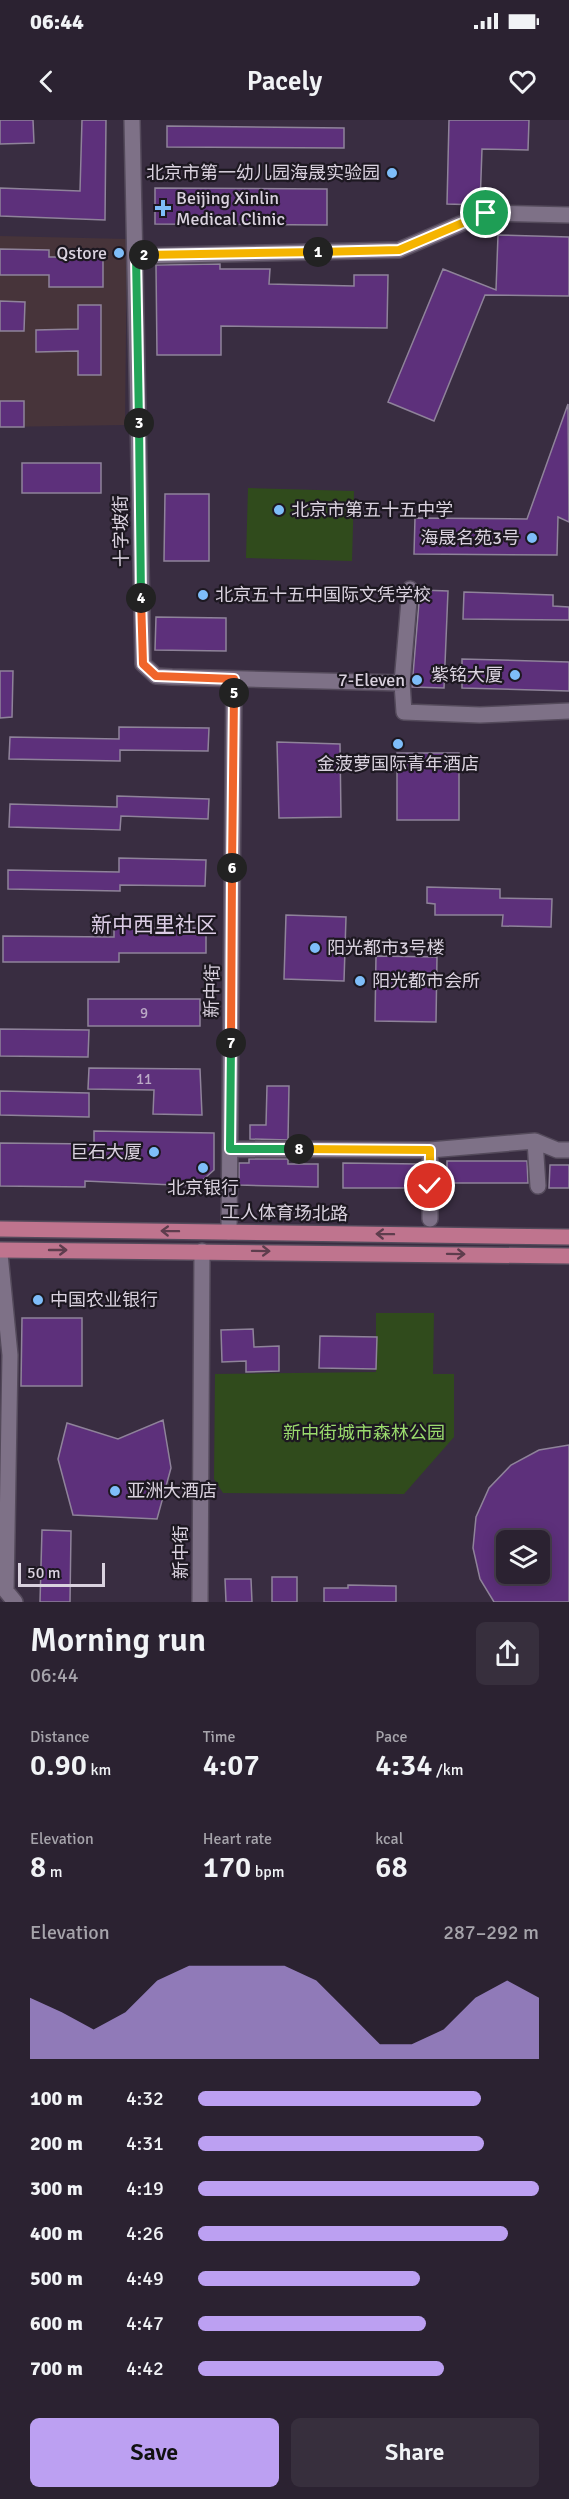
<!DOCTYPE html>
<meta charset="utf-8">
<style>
:root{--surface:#2b2231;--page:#372f3d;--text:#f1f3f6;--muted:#a6a4ab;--line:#473f4d;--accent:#bca0f2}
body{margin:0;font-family:Signika,"Noto Sans SC",sans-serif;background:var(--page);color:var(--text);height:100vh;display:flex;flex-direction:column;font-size:22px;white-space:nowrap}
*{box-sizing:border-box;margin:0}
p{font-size:20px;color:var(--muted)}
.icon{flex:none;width:33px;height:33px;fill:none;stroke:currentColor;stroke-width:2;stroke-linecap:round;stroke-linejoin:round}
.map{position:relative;height:1482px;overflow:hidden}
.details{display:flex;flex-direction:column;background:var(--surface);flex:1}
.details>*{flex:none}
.fabs{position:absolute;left:496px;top:1410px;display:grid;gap:12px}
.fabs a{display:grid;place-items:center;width:54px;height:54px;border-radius:9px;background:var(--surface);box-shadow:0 3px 15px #0003,0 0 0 2px var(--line);font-size:30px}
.scale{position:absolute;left:18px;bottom:15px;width:87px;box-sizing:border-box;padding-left:6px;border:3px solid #dad2df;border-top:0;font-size:16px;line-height:21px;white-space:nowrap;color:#dad2df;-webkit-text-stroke:4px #1d1821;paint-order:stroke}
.pin{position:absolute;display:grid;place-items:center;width:51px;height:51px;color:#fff;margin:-26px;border:3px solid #fff;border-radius:50%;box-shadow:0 2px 6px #0007}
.km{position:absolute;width:30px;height:30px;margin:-15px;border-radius:50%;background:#222;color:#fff;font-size:16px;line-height:30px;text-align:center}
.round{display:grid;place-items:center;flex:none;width:63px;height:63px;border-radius:9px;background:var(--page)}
.overview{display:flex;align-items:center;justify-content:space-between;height:102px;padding:0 30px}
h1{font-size:33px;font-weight:600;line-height:45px}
.metrics{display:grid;grid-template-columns:repeat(3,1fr);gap:9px;height:102px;padding:6px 30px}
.metrics div{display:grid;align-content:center}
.metrics b{font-size:30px;font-weight:600}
.metrics small{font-size:16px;font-weight:400}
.metrics p{font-size:16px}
.chart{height:168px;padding:12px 30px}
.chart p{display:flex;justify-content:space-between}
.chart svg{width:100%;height:108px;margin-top:6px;fill:var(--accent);opacity:.7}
.primary-button{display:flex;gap:12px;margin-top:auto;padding:12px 30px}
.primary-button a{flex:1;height:69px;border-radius:9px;background:var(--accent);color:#111;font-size:24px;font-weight:600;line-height:69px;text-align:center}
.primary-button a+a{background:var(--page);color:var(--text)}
ul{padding:0 30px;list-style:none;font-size:20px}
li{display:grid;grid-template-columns:96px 72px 1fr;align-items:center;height:45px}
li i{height:15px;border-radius:8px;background:var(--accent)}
.status{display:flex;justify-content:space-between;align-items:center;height:42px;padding:0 30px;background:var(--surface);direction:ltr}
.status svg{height:16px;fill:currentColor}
header{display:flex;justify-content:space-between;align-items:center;height:78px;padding:0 30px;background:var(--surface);font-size:27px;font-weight:600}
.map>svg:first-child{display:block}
</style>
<div class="status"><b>06:44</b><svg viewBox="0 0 49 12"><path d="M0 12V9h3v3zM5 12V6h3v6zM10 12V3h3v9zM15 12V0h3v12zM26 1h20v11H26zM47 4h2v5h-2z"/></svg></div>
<header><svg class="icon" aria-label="back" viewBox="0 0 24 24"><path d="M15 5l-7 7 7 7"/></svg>Pacely<svg class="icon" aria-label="heart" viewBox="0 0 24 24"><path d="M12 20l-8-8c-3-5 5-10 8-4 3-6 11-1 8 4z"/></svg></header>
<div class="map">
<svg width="569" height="1482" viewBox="0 0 569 1482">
<rect width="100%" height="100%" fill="#392d41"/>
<path fill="#47343a" d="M0 116 127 119 125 305 0 307Z"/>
<path fill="#304b1c" d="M248 368 354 371 352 441 246 438Z
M376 1193H434L433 1254H454V1317L404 1374 223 1373 214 1359 215 1254 376 1252Z"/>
<path fill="#5d307b" stroke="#8f839a" stroke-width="1.5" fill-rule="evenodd" d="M0 0H33L34 23 0 24Z
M82 0H106L105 100 0 96V68L80 71Z
M449 0H529L528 30 482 29 480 85 447 84Z
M167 6 344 8V28L167 27Z
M155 68 327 69V105L155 104Z
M498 115 569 117V176L485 175 434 301 388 282 443 149 496 170Z
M0 129 49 130V137H103V167H49V155H0Z
M220 144V149H270L269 164 354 166V155H388L387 208 221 206V235H157L156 145Z
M0 181 25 182 24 211H0Z
M78 185H101V255H78V231L36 232V210L78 209Z
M0 281H24V307H0Z
M568 284 569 402 558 397 557 435 414 434 415 398 527 399Z
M22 343H101V373H22Z
M165 374H209V441H164Z
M420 470 448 471 444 568 412 567Z
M464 472 553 475V486L569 487V500L463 499Z
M156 497 226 498V531L155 530Z
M462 539 569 542V571L462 568Z
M0 551H13L12 597 0 598Z
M119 607 209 608 208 631 120 630V641L9 639 10 617 119 619Z
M277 622 340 624 341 697 279 698Z
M397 633H459V700H397Z
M117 676 209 679 208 699 121 696 120 710 9 707 10 684 117 687Z
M119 738 206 740 205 766 120 765V771L8 769V750L119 752Z
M427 767 500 769V778L552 779 551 807 502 806 503 795H435V784L427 783Z
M286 795 346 797 344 861 284 859Z
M114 808H206V833H119V842H3V816L114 817Z
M376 836 437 837 436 902 375 901Z
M88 879H200V906H88Z
M0 909 89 910 88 937 0 936Z
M89 948 200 949 202 995 153 994 154 970 88 969Z
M267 966H289L288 1020 250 1019V1005H266Z
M0 971 89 973V997L0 995Z
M94 1011 214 1013V1050L196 1066 85 1061V1067L0 1066V1023L94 1024Z
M249 1039H288V1044H318V1067L239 1065V1043H249Z
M447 1041H527L528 1063H447Z
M343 1043 420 1044V1068H343Z
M550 1045H569V1068H549Z
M22 1198H82V1266H21Z
M253 1209 254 1227 279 1226V1251L246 1252V1241L222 1242 221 1210Z
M320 1216 377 1217 376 1249 319 1248Z
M163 1300 171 1348 157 1399 73 1395 58 1339 67 1303 118 1319Z
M569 1325V1482H494L480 1459 473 1428 476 1397 489 1368 511 1345 539 1330ZM507 1420H540V1454H507Z
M42 1410 71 1411 70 1482H40Z
M272 1457H297V1482H272Z
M225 1459H251L252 1482H226Z
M348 1465 396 1466V1482H324V1468H348Z"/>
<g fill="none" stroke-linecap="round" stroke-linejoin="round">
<g stroke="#544a5b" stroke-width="18">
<path id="minor" d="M132 0 143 544 156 556 172 557 402 563
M136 136 399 130 486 93 569 95
M410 469 402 563 404 592 480 595 569 591
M535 1021 538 1066
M230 1029 430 1030
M430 1099V1030L535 1021 557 1030H569
M229 1112 234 559
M0 1134 10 1235 6 1471 15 1482
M200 1482 202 1131"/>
</g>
<g stroke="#544a5b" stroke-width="18">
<path id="major" d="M0 1109 569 1117
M0 1130 569 1136"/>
</g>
<use href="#minor" stroke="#7e7187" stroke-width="15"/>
<use href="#major" stroke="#bf748e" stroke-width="15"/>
</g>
<defs><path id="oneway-shaft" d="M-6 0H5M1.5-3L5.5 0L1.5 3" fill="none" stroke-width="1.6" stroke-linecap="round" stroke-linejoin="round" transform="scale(1.5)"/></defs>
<g stroke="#5e3d4d">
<use href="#oneway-shaft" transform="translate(170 1111) rotate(-179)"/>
<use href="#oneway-shaft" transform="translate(385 1114) rotate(-179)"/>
<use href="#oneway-shaft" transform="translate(58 1130)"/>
<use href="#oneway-shaft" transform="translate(261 1131) rotate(1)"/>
<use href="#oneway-shaft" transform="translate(456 1134) rotate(1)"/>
</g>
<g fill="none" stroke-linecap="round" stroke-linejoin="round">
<g stroke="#fff" stroke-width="12">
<path id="split-1" d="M318 132 399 130 486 93"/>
</g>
<g stroke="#fff" stroke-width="12">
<path id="split-2" d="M144 135 318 132"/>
</g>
<g stroke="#fff" stroke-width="12">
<path id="split-3" d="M139 303 136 136 144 135"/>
</g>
<g stroke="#fff" stroke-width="12">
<path id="split-4" d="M139 303 141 478"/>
</g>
<g stroke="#fff" stroke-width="12">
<path id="split-5" d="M141 478 143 544 156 556 234 559V573"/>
</g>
<g stroke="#fff" stroke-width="12">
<path id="split-6" d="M232 748 234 573"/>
</g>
<g stroke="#fff" stroke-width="12">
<path id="split-7" d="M231 923 232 748"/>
</g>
<g stroke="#fff" stroke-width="12">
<path id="split-8" d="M231 923 230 1029H299"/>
</g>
<g stroke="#fff" stroke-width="12">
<path id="split-9" d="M299 1029 430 1030V1066"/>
</g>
<use href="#split-1" stroke="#f5b400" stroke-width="8"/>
<use href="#split-2" stroke="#f5b400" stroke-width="8"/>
<use href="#split-3" stroke="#22a559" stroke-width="8"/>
<use href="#split-4" stroke="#22a559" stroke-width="8"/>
<use href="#split-5" stroke="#f0652b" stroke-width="8"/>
<use href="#split-6" stroke="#f0652b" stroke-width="8"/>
<use href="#split-7" stroke="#f0652b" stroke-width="8"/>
<use href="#split-8" stroke="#22a559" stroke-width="8"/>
<use href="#split-9" stroke="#f5b400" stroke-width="8"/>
</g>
<g fill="#7ebdf9" stroke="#1d1821" stroke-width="2">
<circle cx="392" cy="53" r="6"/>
<path d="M160 79h6v6h6v6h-6v6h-6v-6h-6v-6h6z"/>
<circle cx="119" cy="133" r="6"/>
<circle cx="279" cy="390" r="6"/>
<circle cx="532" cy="418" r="6"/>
<circle cx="203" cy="475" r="6"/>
<circle cx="515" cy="555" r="6"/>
<circle cx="417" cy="560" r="6"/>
<circle cx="398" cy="624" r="6"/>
<circle cx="315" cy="828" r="6"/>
<circle cx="360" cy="861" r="6"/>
<circle cx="154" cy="1032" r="6"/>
<circle cx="203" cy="1048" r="6"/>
<circle cx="38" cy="1180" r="6"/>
<circle cx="115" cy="1371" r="6"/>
</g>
<g text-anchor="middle" stroke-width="4.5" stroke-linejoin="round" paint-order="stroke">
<g font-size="15" fill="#bbaac6">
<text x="144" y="898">9</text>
<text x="144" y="964">11</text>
</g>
<g font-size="18" fill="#dad2df" stroke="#1d1821" text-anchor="start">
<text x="380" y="59" text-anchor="end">北京市第一幼儿园海晟实验园</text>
<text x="176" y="84">Beijing Xinlin<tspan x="176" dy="21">Medical Clinic</tspan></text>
<text x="107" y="139" text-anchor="end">Qstore</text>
<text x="291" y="396">北京市第五十五中学</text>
<text x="520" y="424" text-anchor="end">海晟名苑3号</text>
<text x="215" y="481">北京五十五中国际文凭学校</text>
<text x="503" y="561" text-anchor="end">紫铭大厦</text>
<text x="405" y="566" text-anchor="end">7-Eleven</text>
<text x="398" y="650" text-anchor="middle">金菠萝国际青年酒店</text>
<text x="327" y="834">阳光都市3号楼</text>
<text x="372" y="867">阳光都市会所</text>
<text x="142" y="1038" text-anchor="end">巨石大厦</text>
<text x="203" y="1074" text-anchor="middle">北京银行</text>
<text x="50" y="1186">中国农业银行</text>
<text x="127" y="1377">亚洲大酒店</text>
</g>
<g font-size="18" fill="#dad2df" stroke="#1d1821">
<text transform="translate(121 411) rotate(-91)" y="6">十字坡街</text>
<text transform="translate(212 871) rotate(-89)" y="6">新中街</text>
<text transform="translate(285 1093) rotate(1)" y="6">工人体育场北路</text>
<text transform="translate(181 1432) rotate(-90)" y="6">新中街</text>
</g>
<g font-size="18" fill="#9adb6d" stroke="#1d1821">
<text x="364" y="1319">新中街城市森林公园</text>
</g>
<g font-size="21" fill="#dccde6" stroke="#1d1821">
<text x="154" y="812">新中西里社区</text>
</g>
</g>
</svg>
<div class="fabs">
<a><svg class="icon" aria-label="layers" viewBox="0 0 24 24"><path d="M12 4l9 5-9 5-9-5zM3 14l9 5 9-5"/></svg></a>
</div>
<div class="scale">50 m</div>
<div class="pin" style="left:486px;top:93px;background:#1e9e55"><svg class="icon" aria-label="arrive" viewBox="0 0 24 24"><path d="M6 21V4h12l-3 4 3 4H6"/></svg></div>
<div class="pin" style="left:430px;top:1066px;background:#d93025"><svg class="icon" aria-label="check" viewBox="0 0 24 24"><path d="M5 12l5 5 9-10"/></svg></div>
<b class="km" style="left:318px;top:132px">1</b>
<b class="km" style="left:144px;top:135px">2</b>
<b class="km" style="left:139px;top:303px">3</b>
<b class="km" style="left:141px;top:478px">4</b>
<b class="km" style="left:234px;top:573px">5</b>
<b class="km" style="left:232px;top:748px">6</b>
<b class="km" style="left:231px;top:923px">7</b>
<b class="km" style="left:299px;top:1029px">8</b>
</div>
<section class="details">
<div class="overview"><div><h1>Morning run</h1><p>06:44</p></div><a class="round"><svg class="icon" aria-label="share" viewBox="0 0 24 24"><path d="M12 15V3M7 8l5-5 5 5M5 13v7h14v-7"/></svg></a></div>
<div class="metrics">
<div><p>Distance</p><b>0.90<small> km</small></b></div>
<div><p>Time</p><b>4:07</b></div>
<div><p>Pace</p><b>4:34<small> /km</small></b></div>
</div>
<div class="metrics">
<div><p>Elevation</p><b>8<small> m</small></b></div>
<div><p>Heart rate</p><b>170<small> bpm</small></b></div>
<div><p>kcal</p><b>68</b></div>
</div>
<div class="chart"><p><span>Elevation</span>287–292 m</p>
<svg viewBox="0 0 160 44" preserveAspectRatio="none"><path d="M0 44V19L10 25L20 32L30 25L40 12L50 6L60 6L70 6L80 6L90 12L100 25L110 38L120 38L130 32L140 19L150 12L160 19V44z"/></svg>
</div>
<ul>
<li><b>100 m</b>4:32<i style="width:83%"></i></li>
<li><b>200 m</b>4:31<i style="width:84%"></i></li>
<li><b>300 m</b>4:19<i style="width:100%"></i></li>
<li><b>400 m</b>4:26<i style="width:91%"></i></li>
<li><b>500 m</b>4:49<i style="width:65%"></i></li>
<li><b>600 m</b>4:47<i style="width:67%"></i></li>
<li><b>700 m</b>4:42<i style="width:72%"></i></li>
</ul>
<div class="primary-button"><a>Save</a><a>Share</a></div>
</section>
